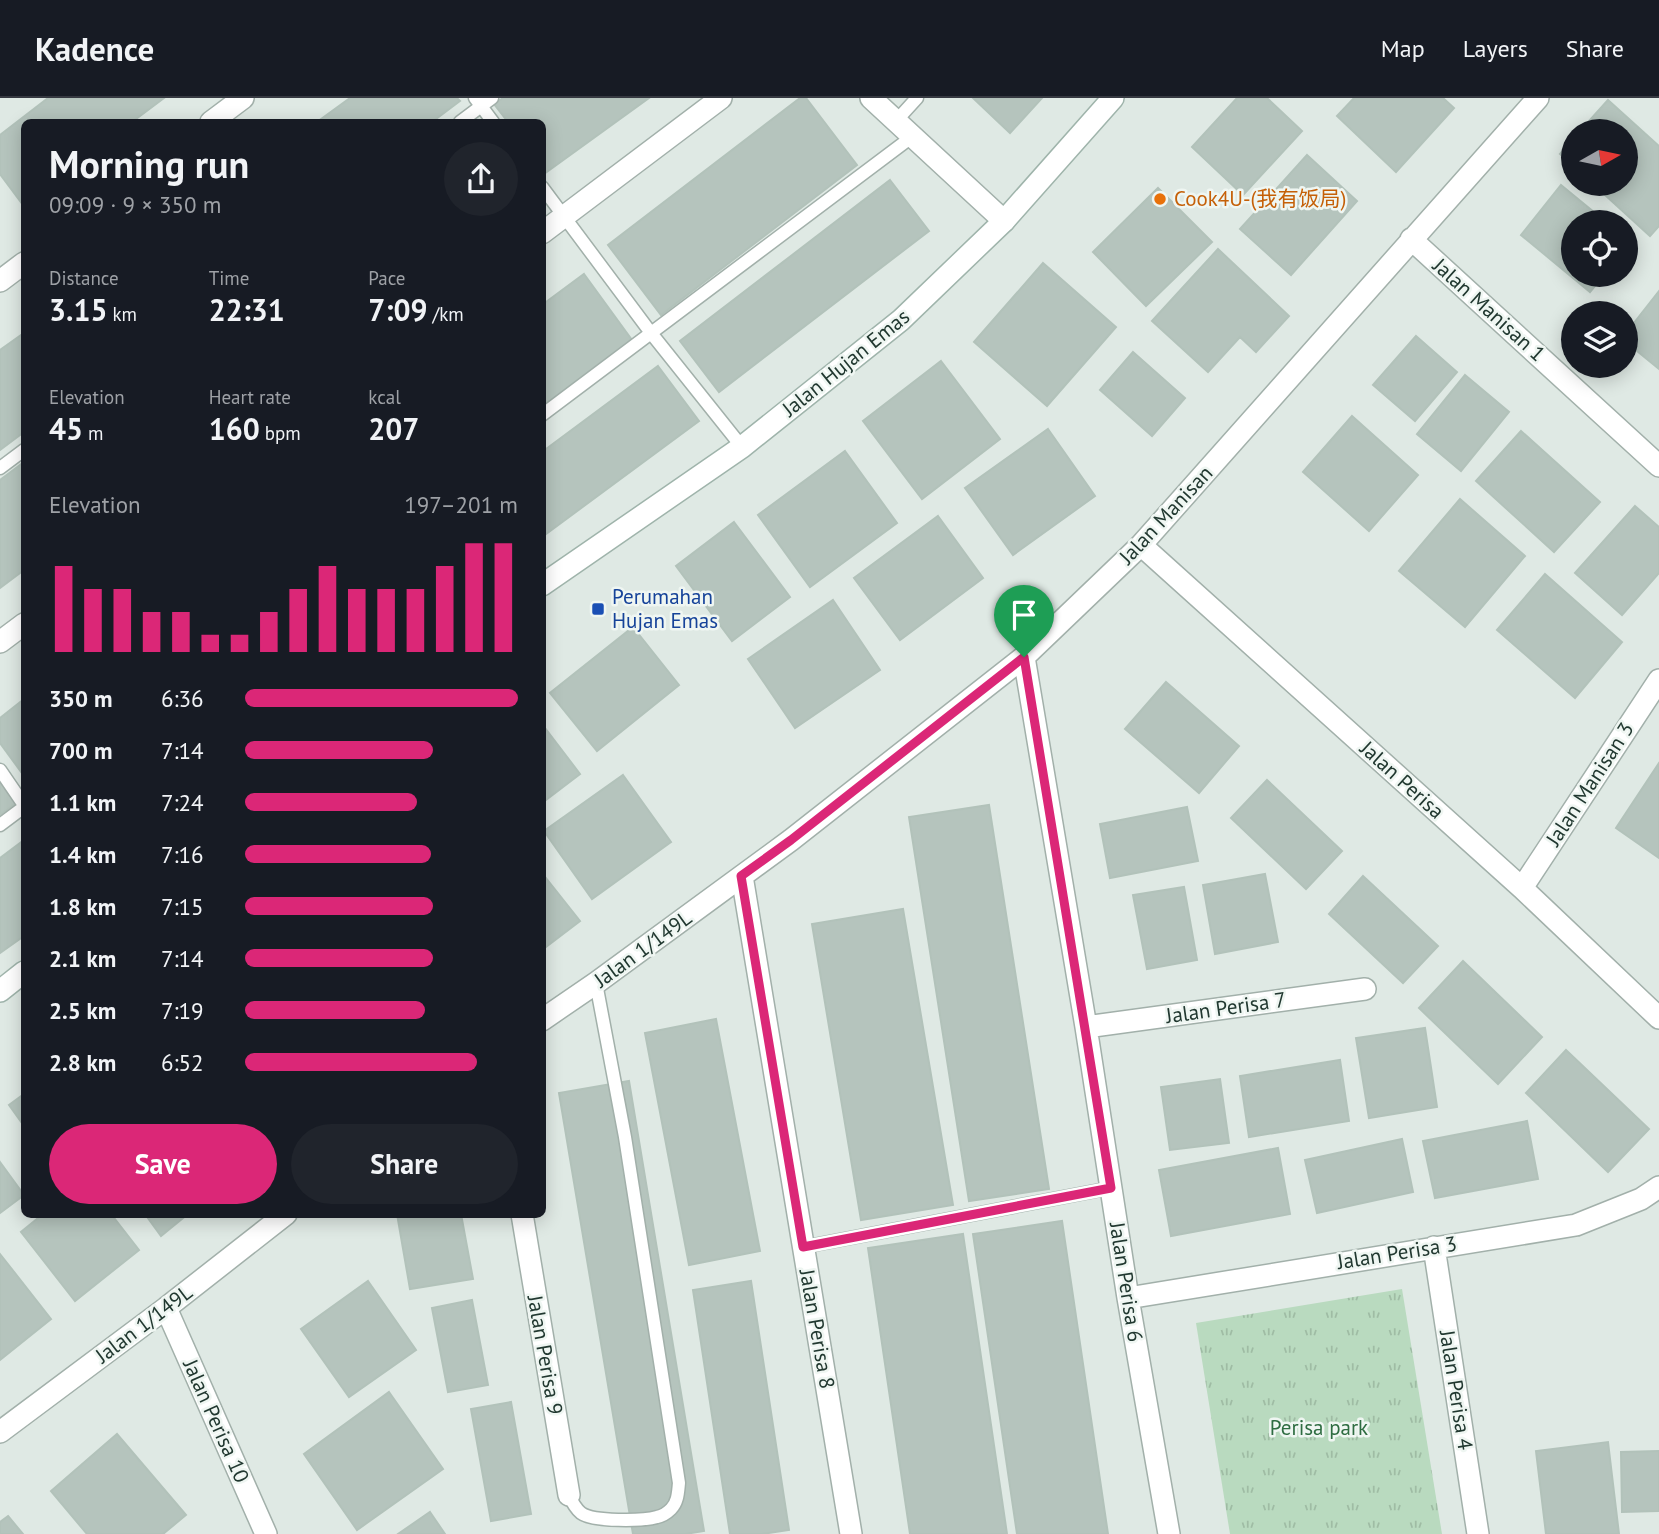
<!DOCTYPE html>
<meta charset="utf-8">
<style>
:root{--surface:#171b24;--page:#20242c;--text:#f1f3f6;--muted:#9ea1a6;--line:#363941;--accent:#db2777}
body{margin:0;font-family:"PT Sans","Noto Sans SC",sans-serif;background:var(--page);color:var(--text);height:100vh;display:flex;flex-direction:column;font-size:26px;white-space:nowrap}
*{box-sizing:border-box;margin:0}
p{font-size:23px;color:var(--muted)}
.icon{flex:none;width:38px;height:38px;fill:none;stroke:currentColor;stroke-width:2;stroke-linecap:round;stroke-linejoin:round}
.map{position:relative;flex:1;overflow:hidden}
.drawer{position:absolute;left:21px;top:21px;width:525px;height:1099px;display:flex;flex-direction:column;background:var(--surface);border-radius:10px;box-shadow:0 4px 18px #0003}
.drawer>*{flex:none}
.needle{width:46px;rotate:81deg}
.buttons{position:absolute;left:1561px;top:21px;display:grid;gap:14px}
.buttons a{display:grid;place-items:center;width:77px;height:77px;border-radius:50%;background:var(--surface);box-shadow:0 4px 18px #0003;font-size:35px}
.pin{position:absolute;display:grid;place-items:center;width:60px;height:60px;color:#fff;margin:-72px -30px;border-radius:50% 50% 50% 0;rotate:-45deg;box-shadow:0 0 7px #0007}
.pin .icon{rotate:45deg}
.round{display:grid;place-items:center;flex:none;width:74px;height:74px;border-radius:37px;background:var(--page)}
.headline{display:flex;align-items:center;justify-content:space-between;height:119px;padding:0 28px}
h1{font-size:38px;font-weight:600;line-height:52px}
.stats{display:grid;grid-template-columns:repeat(3,1fr);gap:10px;height:119px;padding:7px 28px}
.stats div{display:grid;align-content:center}
.stats b{font-size:30px;font-weight:600}
.stats small{font-size:19px;font-weight:400}
.stats p{font-size:19px}
.chart{height:196px;padding:14px 28px}
.chart p{display:flex;justify-content:space-between}
.chart svg{width:100%;height:126px;margin-top:7px;stroke:var(--accent);stroke-width:6}
.button{display:flex;gap:14px;margin-top:auto;padding:14px 28px}
.button a{flex:1;height:80px;border-radius:42px;background:var(--accent);color:#fff;font-size:28px;font-weight:600;line-height:80px;text-align:center}
.button a+a{background:var(--page);color:var(--text)}
ul{padding:0 28px;list-style:none;font-size:23px}
li{display:grid;grid-template-columns:112px 84px 1fr;align-items:center;height:52px}
li i{height:18px;border-radius:9px;background:var(--accent)}
header{display:flex;align-items:center;gap:42px;box-sizing:border-box;height:98px;padding:0 35px;background:var(--surface);border-bottom:2px solid var(--line)}
header strong{font-size:33px}
nav{display:flex;gap:38px;margin-inline-start:auto;font-size:24px}
.map>svg:first-child{display:block}
</style>
<header>
<strong>Kadence</strong>
<nav><a>Map</a><a>Layers</a><a>Share</a></nav>
</header>
<div class="map">
<svg width="1659" height="1436" viewBox="0 0 1659 1436">
<defs>
<pattern id="park-tufts" width="24" height="20" patternUnits="userSpaceOnUse" patternTransform="scale(1.75)"><rect width="24" height="20" fill="#b9dabf"/><path d="M3 7l-1-3M5 7V3M7 7l1-3M15 17l-1-3M17 17v-4M19 17l1-3" fill="none" stroke="#9fbca4"/></pattern>
</defs>
<rect width="100%" height="100%" fill="#dfe9e4"/>
<path fill="url(#park-tufts)" d="M1402 1191 1442 1436H1230L1196 1225Z"/>
<path fill="#b5c4bd" stroke="#b2c2ba" stroke-width="2" d="M48 0H164L132 24H24V106L23 107 0 76V37Z
M350 0H457L460 3 432 24H317Z
M503 0H649L544 76 542 74V24H508L494 6Z
M800 0H806L857 67 661 217 608 147Z
M973 0H1042L1010 35Z
M1237 0H1267L1302 33 1243 97 1192 49Z
M1354 0H1443L1454 10 1396 74 1337 18Z
M1608 2 1659 48V128L1650 138 1593 86H1626V33H1580Z
M1573 41V68L1560 56Z
M1307 57 1357 103 1291 177 1240 131Z
M890 82 929 133 719 294 680 243Z
M1561 87 1606 124H1573V177H1604L1590 194 1521 137Z
M1158 90 1212 144 1146 208 1093 154Z
M1218 151 1289 218 1256 254 1240 239 1208 274 1152 223Z
M1043 165 1116 229 1047 308 974 244Z
M584 176 632 242 542 309V207Z
M1659 193V271L1626 244V235Z
M24 235V334L0 352V252Z
M1416 238 1457 274 1415 323 1373 287Z
M1133 254 1185 300 1152 338 1100 292Z
M941 263 1000 341 922 401 863 323Z
M658 268 699 323 542 439V354Z
M1465 277 1509 314 1461 373 1417 336Z
M1352 318 1418 377 1369 433 1303 374Z
M1048 331 1095 398 1013 457 965 390Z
M1521 333 1600 404 1554 454 1476 383Z
M845 353 897 425 810 489 758 417Z
M24 364V472L0 490V382Z
M1460 401 1525 458 1465 529 1399 473Z
M1635 408 1659 429V475L1622 517 1575 475Z
M938 418 983 480 900 542 854 480Z
M734 424 790 499 732 543 676 468Z
M1545 476 1622 544 1575 600 1497 532Z
M833 502 880 572 795 630 748 561Z
M633 529 679 587 597 653 550 595Z
M1166 584 1239 648 1199 695 1125 631Z
M24 601V678L0 645V620Z
M542 626 580 676 542 705Z
M1659 665V760L1616 730Z
M623 677 671 744 592 801 544 733Z
M1267 682 1342 753 1306 791 1231 720Z
M0 683 16 705 0 717Z
M989 707 1049 1091 969 1103 909 719Z
M1187 709 1198 763 1110 780 1100 726Z
M24 742V838L0 855V760Z
M542 775 580 823 542 852Z
M1265 776 1278 844 1215 856 1203 787Z
M1363 778 1438 848 1403 885 1329 816Z
M1184 789 1197 862 1147 871 1133 797Z
M903 811 953 1107 861 1122 812 826Z
M1463 863 1542 939 1498 986 1419 910Z
M716 921 760 1153 689 1167 645 935Z
M1425 930 1437 1009 1369 1020 1356 940Z
M1566 952 1649 1031 1608 1074 1526 995Z
M1340 962 1349 1023 1249 1039 1240 978Z
M1220 981 1229 1045 1170 1052 1161 989Z
M629 983 704 1433 685 1436H633L559 995Z
M24 996V1028L9 1007Z
M1527 1023 1538 1081 1435 1100 1423 1043Z
M1402 1041 1413 1094 1317 1115 1305 1062Z
M1278 1050 1290 1116 1171 1138 1159 1072Z
M0 1064 24 1097 0 1115Z
M43 1116H111L139 1152 75 1203 21 1134Z
M145 1116H188L161 1138Z
M397 1116H461L473 1181 410 1191Z
M1062 1123 1108 1436H1017L973 1136Z
M963 1136 1007 1436H910L868 1150Z
M0 1156 51 1221 0 1262Z
M368 1183 416 1252 349 1299 301 1231Z
M751 1183 789 1432 762 1436H730L693 1192Z
M472 1202 488 1287 448 1294 432 1210Z
M389 1294 443 1371 357 1432 304 1356Z
M511 1304 531 1416 491 1423 471 1311Z
M117 1336 186 1417 163 1436H87L51 1393Z
M1608 1344 1619 1436H1546L1536 1353Z
M1659 1353V1413L1622 1414 1621 1354Z
M430 1414 445 1436H398Z
M8 1418 23 1436H0V1424Z"/>
<g fill="none" stroke-linecap="round" stroke-linejoin="round">
<g stroke="#a2b0aa" stroke-width="15">
<path id="lane" d="M475 0 493 24
M896 23 917 0
M460 24 492 0
M542 89 651 235 742 349
M542 317 913 38
M0 370 24 352
M0 672 24 707
M0 727 24 709
M803 1149 1111 1090
M569 1397C572 1404 575 1410 581 1415 593 1424 643 1423 657 1419 662 1418 667 1415 671 1411 678 1404 678 1394 679 1385L625 1039 596 885"/>
</g>
<g stroke="#a2b0aa" stroke-width="24">
<path id="street" d="M871 0 1004 123
M211 24 243 0
M542 135 721 0
M1411 141 1659 368
M0 183 24 165
M1141 447 1522 790 1659 920
M0 544 24 526
M1024 559 1086 929 1128 1200 1169 1436
M742 778 851 1436
M1522 790 1659 582
M542 922 596 885 791 742 1024 559 1141 447 1538 0
M1086 929 1365 891
M522 1116 569 1397
M1434 1149 1478 1436
M1128 1200 1576 1127 1641 1101 1659 1089
M166 1210 266 1436
M0 1334 166 1210 286 1116"/>
</g>
<g stroke="#9fb4ab" stroke-width="24">
<path id="secondary" d="M542 487 742 349 901 222 1004 123 1113 0
M0 893 24 874"/>
</g>
<use href="#lane" stroke="#fff" stroke-width="12"/>
<use href="#street" stroke="#fff" stroke-width="21"/>
<use href="#secondary" stroke="#fff" stroke-width="21"/>
</g>
<g fill="none" stroke-linecap="round" stroke-linejoin="round">
<g stroke="#fff" stroke-width="14">
<path id="route" d="M1024 559 1111 1090 803 1149 741 778 791 742Z"/>
</g>
<use href="#route" stroke="#db2777" stroke-width="9"/>
</g>
<circle fill="#e8710a" stroke="#eff6f2" stroke-width="2.5" cx="1160" cy="101" r="7"/>
<rect fill="#1a4fb4" stroke="#eff6f2" stroke-width="2.5" x="591" y="504" width="14" height="14" rx="3.5"/>
<g text-anchor="middle" stroke-width="5" stroke-linejoin="round" paint-order="stroke">
<g font-size="21" fill="#c56008" stroke="#eff6f2" text-anchor="start">
<text x="1174" y="108">Cook4U-(我有饭局)</text>
</g>
<g font-size="21" fill="#213830" stroke="#eff6f2">
<text transform="translate(1489 212) rotate(42)" y="7">Jalan Manisan 1</text>
<text transform="translate(846 265) rotate(-39)" y="7">Jalan Hujan Emas</text>
<text transform="translate(1166 417) rotate(-47)" y="7">Jalan Manisan</text>
<text transform="translate(1402 682) rotate(42)" y="7">Jalan Perisa</text>
<text transform="translate(1590 686) rotate(-57)" y="7">Jalan Manisan 3</text>
<text transform="translate(643 851) rotate(-36)" y="7">Jalan 1/149L</text>
<text transform="translate(1226 910) rotate(-8)" y="7">Jalan Perisa 7</text>
<text transform="translate(1397 1155) rotate(-9)" y="7">Jalan Perisa 3</text>
<text transform="translate(1126 1184) rotate(81)" y="7">Jalan Perisa 6</text>
<text transform="translate(144 1226) rotate(-37)" y="7">Jalan 1/149L</text>
<text transform="translate(817 1231) rotate(80)" y="7">Jalan Perisa 8</text>
<text transform="translate(545 1257) rotate(80)" y="7">Jalan Perisa 9</text>
<text transform="translate(1456 1292) rotate(81)" y="7">Jalan Perisa 4</text>
<text transform="translate(216 1323) rotate(66)" y="7">Jalan Perisa 10</text>
</g>
<g font-size="21" fill="#164399" stroke="#eff6f2" text-anchor="start">
<text x="612" y="506">Perumahan<tspan x="612" dy="24">Hujan Emas</tspan></text>
</g>
<g font-size="21" fill="#2e6c41" stroke="#eff6f2">
<text x="1319" y="1337">Perisa park</text>
</g>
</g>
</svg>
<div class="buttons">
<a><svg class="needle" viewBox="-14 -14 28 28"><path d="M0-13l5 13h-10z" fill="#e53935"/><path d="M0 13l5-13h-10z" fill="#9ea1a6"/></svg></a>
<a><svg class="icon" aria-label="locate" viewBox="0 0 24 24"><circle cx="12" cy="12" r="6"/><path d="M12 2v4M12 18v4M2 12h4M18 12h4"/></svg></a>
<a><svg class="icon" aria-label="layers" viewBox="0 0 24 24"><path d="M12 4l9 5-9 5-9-5zM3 14l9 5 9-5"/></svg></a>
</div>
<div class="pin" style="left:1024px;top:559px;background:#1e9e55"><svg class="icon" aria-label="arrive" viewBox="0 0 24 24"><path d="M6 21V4h12l-3 4 3 4H6"/></svg></div>
<section class="drawer">
<div class="headline"><div><h1>Morning run</h1><p>09:09 · 9 × 350 m</p></div><a class="round"><svg class="icon" aria-label="share" viewBox="0 0 24 24"><path d="M12 15V3M7 8l5-5 5 5M5 13v7h14v-7"/></svg></a></div>
<div class="stats">
<div><p>Distance</p><b>3.15<small> km</small></b></div>
<div><p>Time</p><b>22:31</b></div>
<div><p>Pace</p><b>7:09<small> /km</small></b></div>
</div>
<div class="stats">
<div><p>Elevation</p><b>45<small> m</small></b></div>
<div><p>Heart rate</p><b>160<small> bpm</small></b></div>
<div><p>kcal</p><b>207</b></div>
</div>
<div class="chart"><p><span>Elevation</span>197–201 m</p>
<svg viewBox="0 0 160 44" preserveAspectRatio="none"><path d="M5 44V14M15 44V22M25 44V22M35 44V30M45 44V30M55 44V38M65 44V38M75 44V30M85 44V22M95 44V14M105 44V22M115 44V22M125 44V22M135 44V14M145 44V6M155 44V6"/></svg>
</div>
<ul>
<li><b>350 m</b>6:36<i style="width:100%"></i></li>
<li><b>700 m</b>7:14<i style="width:69%"></i></li>
<li><b>1.1 km</b>7:24<i style="width:63%"></i></li>
<li><b>1.4 km</b>7:16<i style="width:68%"></i></li>
<li><b>1.8 km</b>7:15<i style="width:69%"></i></li>
<li><b>2.1 km</b>7:14<i style="width:69%"></i></li>
<li><b>2.5 km</b>7:19<i style="width:66%"></i></li>
<li><b>2.8 km</b>6:52<i style="width:85%"></i></li>
</ul>
<div class="button"><a>Save</a><a>Share</a></div>
</section>
</div>
